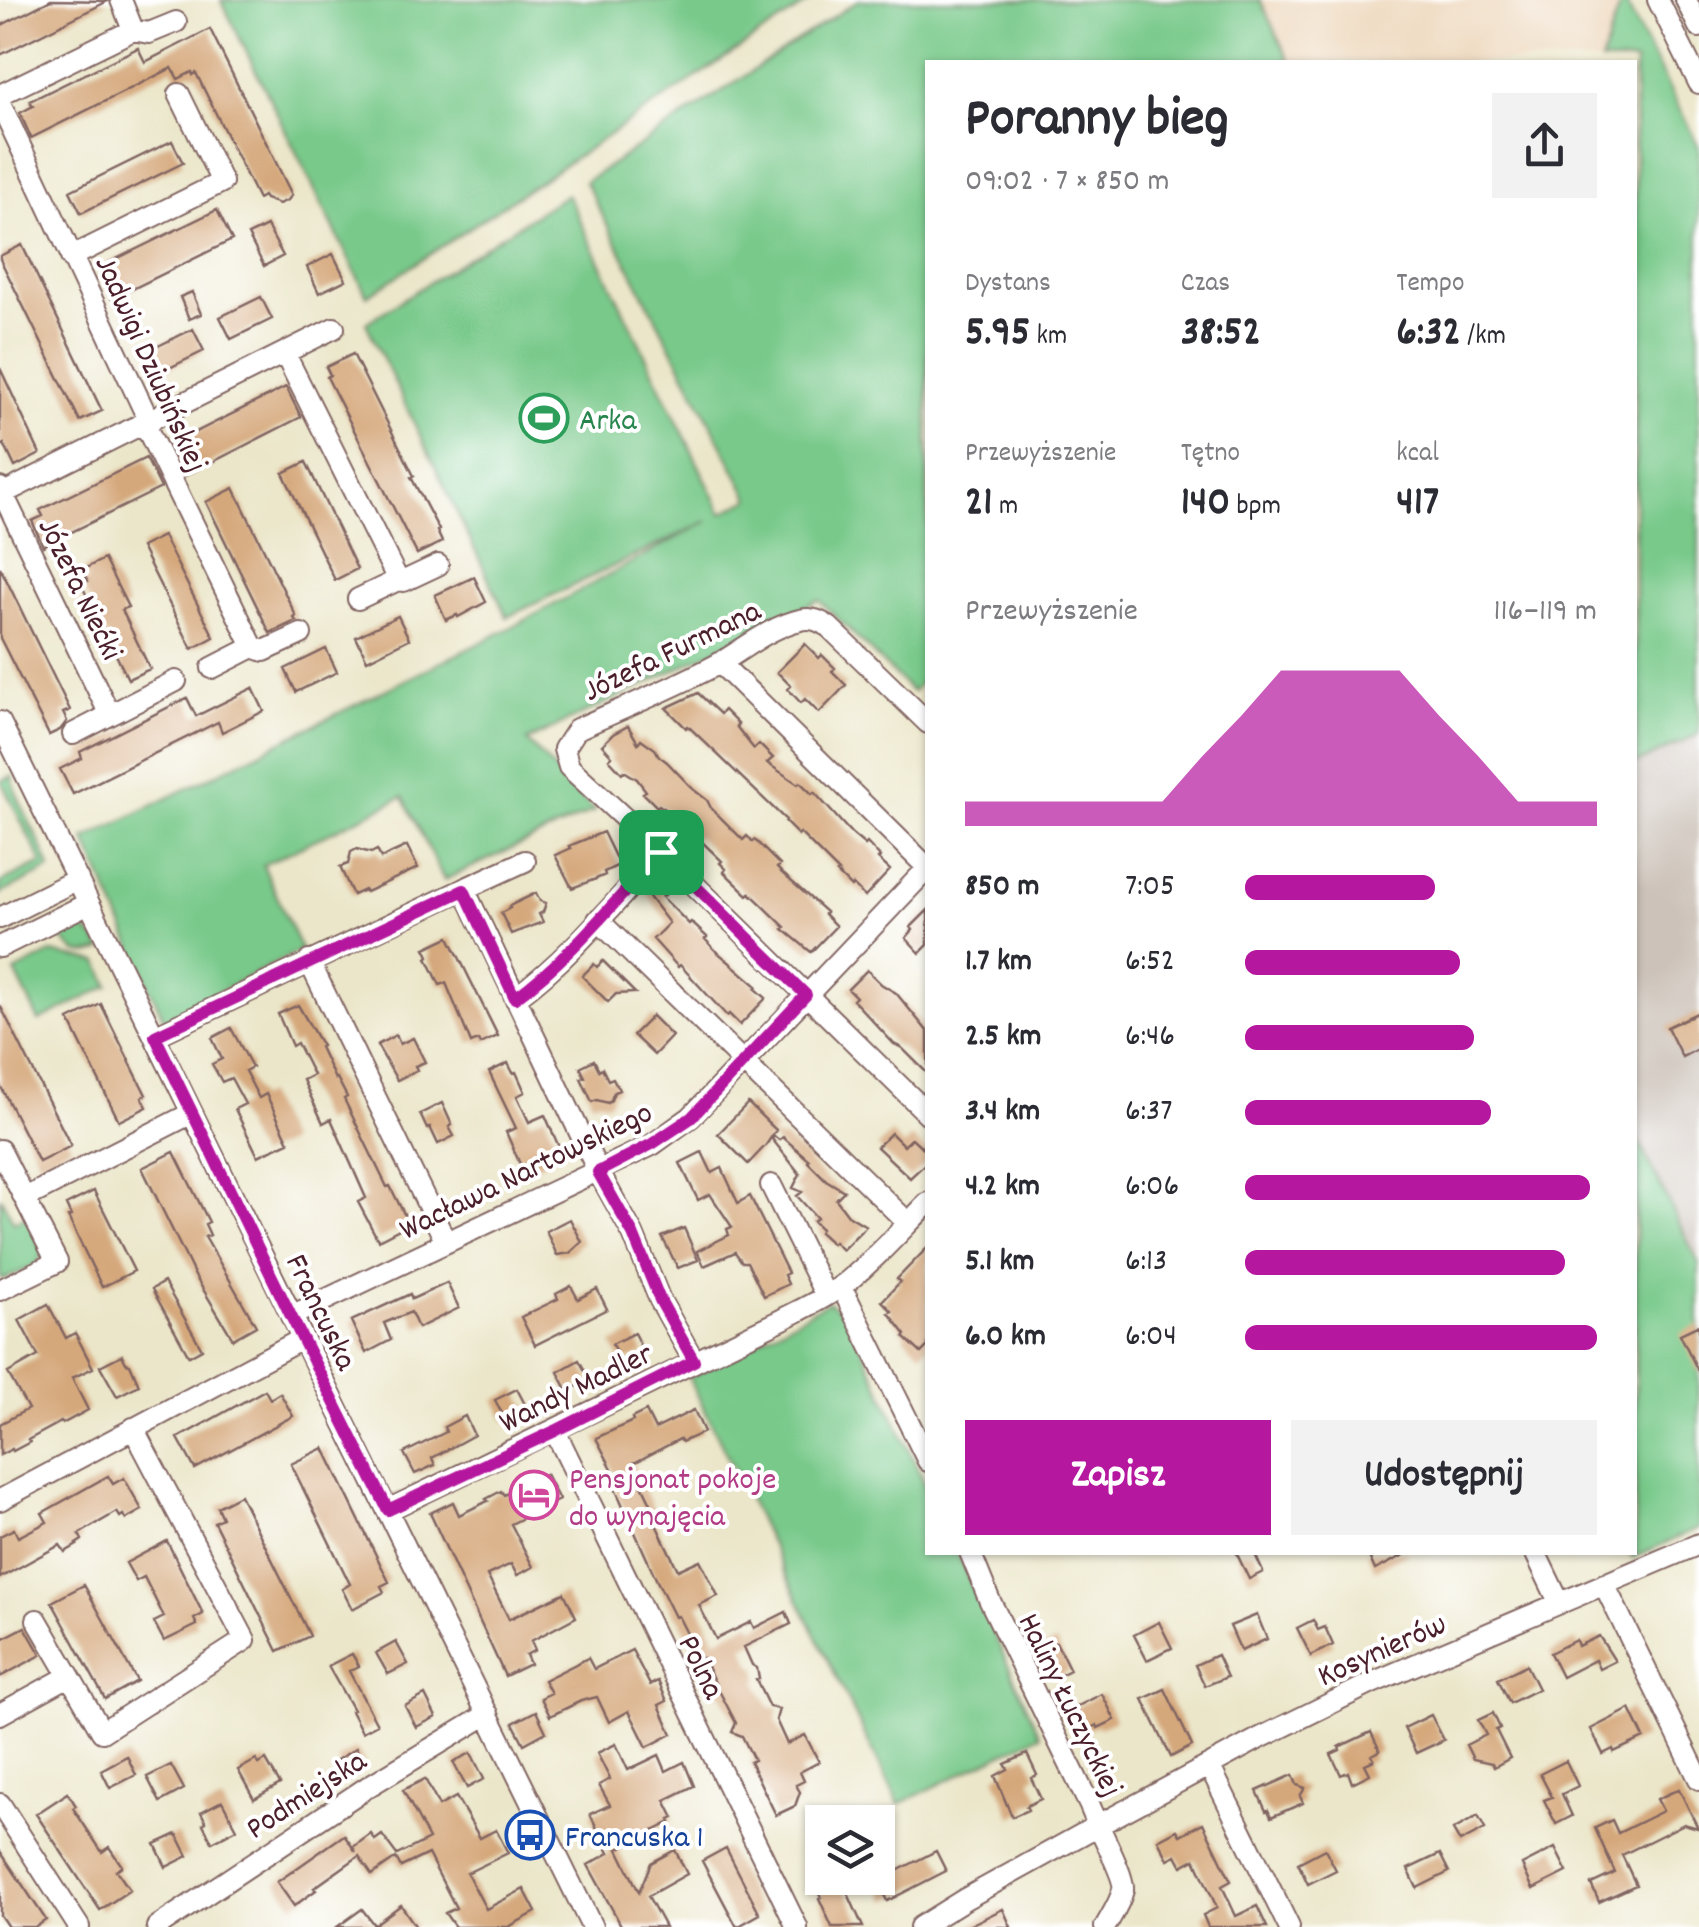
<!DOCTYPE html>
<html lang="pl">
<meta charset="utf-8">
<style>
:root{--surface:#fff;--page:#f2f2f3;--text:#2b2b33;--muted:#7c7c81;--accent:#b5179e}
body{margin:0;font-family:Dekko,sans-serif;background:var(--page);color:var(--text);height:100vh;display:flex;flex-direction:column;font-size:38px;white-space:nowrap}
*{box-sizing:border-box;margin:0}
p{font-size:32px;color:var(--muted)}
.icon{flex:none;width:55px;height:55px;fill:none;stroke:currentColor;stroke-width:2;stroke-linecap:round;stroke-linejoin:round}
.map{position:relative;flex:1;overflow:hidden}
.panel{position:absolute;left:925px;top:60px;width:712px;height:1495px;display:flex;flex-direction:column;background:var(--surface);border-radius:0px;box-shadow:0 2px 8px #0004}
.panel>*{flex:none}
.controls{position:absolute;left:805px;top:1805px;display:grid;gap:20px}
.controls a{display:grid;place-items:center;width:90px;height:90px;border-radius:0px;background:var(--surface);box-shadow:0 2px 8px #0004;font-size:50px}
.pin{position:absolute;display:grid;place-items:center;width:85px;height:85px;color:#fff;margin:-42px;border-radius:20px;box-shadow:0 5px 15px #0006}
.round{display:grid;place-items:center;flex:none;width:105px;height:105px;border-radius:0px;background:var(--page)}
.headline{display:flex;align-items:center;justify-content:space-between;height:170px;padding:0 40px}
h1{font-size:55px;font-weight:700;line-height:75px}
.metrics{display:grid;grid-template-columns:repeat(3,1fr);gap:15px;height:170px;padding:10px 40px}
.metrics div{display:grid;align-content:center}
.metrics b{font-size:42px;font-weight:700}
.metrics small{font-size:28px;font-weight:400}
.metrics p{font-size:28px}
.chart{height:280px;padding:20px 40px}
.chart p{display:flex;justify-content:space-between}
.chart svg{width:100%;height:180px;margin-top:10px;fill:var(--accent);opacity:.7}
.action{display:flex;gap:20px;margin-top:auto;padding:20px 40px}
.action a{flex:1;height:115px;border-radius:0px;background:var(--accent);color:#fff;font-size:40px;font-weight:700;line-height:115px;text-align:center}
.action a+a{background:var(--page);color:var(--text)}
ul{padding:0 40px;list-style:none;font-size:32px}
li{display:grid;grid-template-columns:160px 120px 1fr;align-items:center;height:75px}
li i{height:25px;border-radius:12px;background:var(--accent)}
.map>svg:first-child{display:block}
</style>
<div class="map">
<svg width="1699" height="1927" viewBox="0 0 1699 1927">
<rect width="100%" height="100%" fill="#fff"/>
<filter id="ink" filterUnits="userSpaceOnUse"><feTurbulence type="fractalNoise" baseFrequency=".01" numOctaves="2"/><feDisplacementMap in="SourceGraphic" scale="20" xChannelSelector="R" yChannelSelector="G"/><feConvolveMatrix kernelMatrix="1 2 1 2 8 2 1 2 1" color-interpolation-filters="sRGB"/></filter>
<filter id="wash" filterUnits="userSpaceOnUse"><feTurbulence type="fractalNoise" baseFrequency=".0048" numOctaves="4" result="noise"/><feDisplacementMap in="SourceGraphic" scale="40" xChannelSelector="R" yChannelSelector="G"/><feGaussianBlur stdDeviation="2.25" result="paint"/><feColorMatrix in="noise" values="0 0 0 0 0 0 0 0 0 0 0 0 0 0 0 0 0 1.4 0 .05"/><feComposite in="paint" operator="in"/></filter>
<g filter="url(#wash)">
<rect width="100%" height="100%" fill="#ebe6c9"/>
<path fill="#edd7bb" d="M1260 0H1622L1601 62H1290Z"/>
<path fill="#ccc2b9" d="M1699 734V1264L1635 1134V764Z"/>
<path fill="#78c98a" stroke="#61745a" stroke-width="2.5" d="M221 0H812L367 296Z
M859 0H1260L1290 62H928V675L912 692 819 600 527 741 594 811 444 880 403 797 263 865 301 950 164 1020 85 839 516 625 708 521 507 617 366 323 567 194 722 513 750 499 585 182Z
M1622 0H1624L1699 147V734L1635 764V62H1601Z
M12 776C18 809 41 837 50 869L0 894V883L42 863 1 781Z
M66 927C85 926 93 934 102 950 78 959 69 951 58 930Z
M51 953 99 962 109 986 39 1021 15 972Z
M1635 1134 1699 1264V1528L1633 1558 1630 1553 1635 1552Z
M0 1196 14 1222 26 1216 43 1253 36 1265 5 1279 0 1278Z
M828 1302 847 1315 927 1489 928 1552 957 1553 1040 1735 899 1804 689 1378Z"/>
<g id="blocks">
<path fill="#d5a87b" d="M51 0 108 1 0 55V26Z
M210 29 292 195 288 200 279 204 265 199 263 196 258 199 196 73 193 75 192 72 178 79 172 68 31 138 20 113 33 106 30 101 138 48 145 62Z
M172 141 183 163 81 213 70 191Z
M217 210 232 240 112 299 100 275 111 269 108 263Z
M267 226 283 256 264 266 248 235Z
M22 245 102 411 80 421 0 259V256Z
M333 254 346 280 319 293 307 267Z
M192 292 201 314 189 319 180 297Z
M261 297 272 319 231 339 220 317Z
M193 329 204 351 163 371 152 349Z
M353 354 414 476 411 477 439 530 437 531 442 542 417 554 327 377 330 375 326 367Z
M0 368 40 454 15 467 4 444 0 446Z
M286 387 301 417 185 476 173 451 185 445 182 439Z
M146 458 161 488 43 546 32 521 43 516 40 510Z
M306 462 357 569 335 580 283 473Z
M234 488 296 616 294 618 296 621 270 633 206 502Z
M163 536 214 637 192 649 141 547Z
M104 559 128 607 122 610 150 669 128 679 81 584 88 581 82 570Z
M0 567 70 710 63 713 67 721 60 730 49 735 0 638Z
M474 577 486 602 458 617 457 615 446 620 435 595Z
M398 616 409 639 367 660 356 637Z
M805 644 819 658 822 655 835 668 832 671 846 685 819 713 805 699 801 703 788 689 791 686 777 672Z
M326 649 337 672 296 692 285 669Z
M253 688 264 711 222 732 218 722 73 794 60 769 82 758 80 752 187 698 196 716Z
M698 693 720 714 724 710 738 724 736 726 754 749 759 744 773 758 767 763 798 784 800 782 812 794 814 792 852 834 865 845 867 843 880 857 878 859 890 870 865 897 853 885 851 887 837 873 839 872 800 833 798 835 785 822 786 820 688 726 686 728 666 708Z
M628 726 638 743 641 739 655 749 659 756 667 762 694 790 707 800 711 808 743 840 747 836 753 842 755 840 780 865 777 868 782 873 826 912 824 914 836 926 811 952 783 929 785 927 750 893 748 895 724 872 726 869 720 863 722 861 696 836 692 840 685 834 682 836 672 813 659 805 657 807 643 793 646 791 637 779 624 771 622 773 609 759 612 756 602 745 613 734Z
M603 832 619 865 604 872 605 875 596 879 572 888 555 855 571 848 569 846Z
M407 846 418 868 366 892 364 890 353 895 340 867 348 864 351 852 357 849 371 853 377 850 381 858Z
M657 885 665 895 662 897 689 924 691 922 707 937 705 939 714 949 757 986 755 988 766 998 740 1025 729 1014 727 1016 680 965 678 967 653 939 669 923 646 893Z
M536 893 540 901 546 903 543 912 539 914 543 922 511 934 501 913 510 908 509 906Z
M928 910V945L920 953 906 938 913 930 911 927Z
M449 937 498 1036 480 1044 478 1040 471 1043 446 983 440 985 427 958 429 956 425 948Z
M603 961 635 993 616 994 608 1002 582 976 594 964 597 967Z
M867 970 881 984 896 993 928 1032V1074L902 1048 894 1044 853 1000 856 997 848 989Z
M101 1004 146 1095 142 1097 147 1107 119 1121 69 1020Z
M0 1005 71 1146 39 1162 0 1085Z
M298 1005 322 1046 320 1047 335 1079 337 1078 347 1097 344 1099 387 1187 390 1186 409 1224 378 1240 358 1202 366 1198 331 1119 323 1123 303 1080 313 1075 297 1043 292 1046 278 1014Z
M1699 1012V1048L1682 1057 1667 1027Z
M652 1016 672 1036 654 1055 633 1035Z
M231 1028 252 1067 245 1071 259 1098 266 1094 289 1142 258 1156 235 1109 245 1104 231 1078 222 1082 212 1064 222 1059 212 1038Z
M396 1035 400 1044 413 1038 425 1062 415 1066 417 1070 397 1080 377 1045Z
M594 1060 599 1070 602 1068 608 1080 613 1078 619 1090 614 1092 611 1100 608 1103 597 1100 592 1102 581 1078 585 1077 580 1067Z
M508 1063 513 1073 516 1072 525 1092 517 1096 529 1122 545 1115 562 1154 523 1171 506 1132 516 1128 489 1072Z
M442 1103 452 1125 449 1127 454 1136 438 1144 430 1127 427 1129 420 1114Z
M748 1103 776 1130 766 1145 748 1164 718 1134Z
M891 1133 904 1146 912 1138 928 1153V1161L910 1178 877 1147Z
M774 1136 779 1140 783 1137 809 1160 808 1162 826 1180 844 1191 836 1199 848 1215 866 1226 842 1250 834 1242 832 1244 819 1232 821 1229 813 1221 817 1218 797 1196 802 1192 793 1188 800 1174 772 1139Z
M174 1152 209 1222 205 1224 210 1235 205 1237 256 1326 233 1339 195 1276 142 1168Z
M702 1152 712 1173 722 1168 738 1203 750 1196 788 1273 784 1275 788 1284 764 1296 747 1262H742L735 1252 704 1266 697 1251 729 1235 727 1229 732 1227 710 1194 698 1200 680 1163Z
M94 1191 134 1271 102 1287 68 1217 71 1216 66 1205Z
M570 1219 582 1242 570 1253 557 1255 546 1231Z
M684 1228 698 1260 678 1268 662 1237Z
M928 1247V1346L921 1353 904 1337 906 1335 889 1313 892 1311 882 1301 900 1282 897 1279Z
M164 1282 202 1349 189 1356 152 1289Z
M447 1283 459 1308 418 1328 411 1312 384 1323 391 1340 366 1353 351 1321 410 1294 412 1299Z
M571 1286 578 1299 597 1289 607 1309 535 1345 521 1317 558 1299 556 1294Z
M48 1304 66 1338 75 1333 93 1368 72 1378 88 1410 62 1424 61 1422 28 1440 30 1442 13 1451 12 1449 0 1455V1424L28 1409 8 1373 38 1356 19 1320Z
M1699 1325V1373L1680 1334Z
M634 1333 644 1353 622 1364 612 1344Z
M122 1355 126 1363 130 1364 139 1385 117 1396 100 1366Z
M579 1360 590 1380 568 1391 558 1372Z
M517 1389 528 1410 506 1421 495 1400Z
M265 1390 270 1399 280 1393 293 1416 195 1469 178 1438Z
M694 1410 704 1432 682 1442 680 1439 632 1464 656 1514 652 1516 678 1570 700 1560 718 1596 699 1605 716 1639 751 1622 754 1628 786 1612 791 1624 744 1647 752 1665 757 1668 759 1679 756 1680 769 1707 779 1709 776 1720 787 1744 805 1735 819 1762 800 1772 804 1781 796 1785 800 1792 795 1806 776 1815 750 1762 754 1760 742 1736 732 1732 736 1723 714 1681 703 1658 700 1659 678 1616 675 1617 657 1581 614 1486 620 1484 596 1438 633 1421 632 1418 646 1411 655 1429Z
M465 1416 474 1435 432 1458 435 1465 415 1474 404 1453 446 1432 444 1427Z
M324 1448 389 1582 381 1586 384 1592 352 1609 342 1589 350 1584 291 1464Z
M546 1474 559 1500 511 1524 533 1567 517 1575 511 1564 487 1575 509 1619 564 1593 576 1617 531 1641 535 1650 526 1655 530 1664 505 1676 430 1513 453 1502 459 1515 488 1501 486 1499 501 1491 504 1495Z
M108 1476 113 1484 124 1478 142 1510 126 1519 123 1515 120 1517 117 1512 79 1534 82 1540 76 1544 77 1545 65 1552 60 1545 0 1578V1536L14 1529 18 1537 47 1522 42 1513Z
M240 1495 310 1636 278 1651 214 1522 222 1518 217 1507Z
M167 1541 203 1614 194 1619 197 1625 164 1641 154 1622 164 1617 144 1577 136 1581 126 1563Z
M1236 1552H1254L1263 1572 1249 1579Z
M1367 1552H1410L1375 1570Z
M84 1585 137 1681 105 1699 52 1602Z
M1257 1615 1267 1639 1241 1651 1230 1626Z
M1313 1620 1318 1630 1325 1627 1333 1645 1311 1656 1297 1628Z
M1159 1622 1172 1648 1147 1660 1134 1635Z
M25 1627 41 1655 0 1677V1640Z
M1599 1636 1615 1661 1599 1669 1595 1660 1562 1677 1550 1653 1576 1640 1578 1646Z
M396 1642 408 1664 388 1674 376 1653Z
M1056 1642 1070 1670 1056 1677 1042 1648Z
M632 1650 650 1685 658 1681 667 1701 659 1705 672 1734 647 1747 629 1711 609 1722 597 1697 581 1701 550 1716 541 1698 551 1693 544 1680 588 1658 594 1669Z
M352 1654 359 1666 349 1671 377 1724 362 1732 351 1711 353 1710 328 1666Z
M1217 1655 1227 1677 1205 1686 1195 1665Z
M1526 1665 1538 1689 1510 1703 1498 1679Z
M1165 1689 1192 1746 1171 1757 1143 1699Z
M1102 1694 1115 1720 1098 1728 1097 1725 1087 1730 1076 1707Z
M425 1695 436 1717 416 1727 405 1706Z
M1630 1709 1644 1738 1614 1752 1613 1749 1603 1754 1591 1729Z
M536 1711 546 1732 524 1744 513 1723Z
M1493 1713 1500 1728 1496 1730 1510 1758 1494 1767 1492 1763 1473 1759 1466 1745 1486 1735 1478 1720Z
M1431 1715 1444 1740 1416 1753 1404 1728Z
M1371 1732 1380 1751 1372 1755 1374 1760 1365 1764 1370 1774 1352 1783 1348 1772 1341 1775 1331 1754 1340 1750 1339 1747Z
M616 1744 628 1770 659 1755 666 1771 684 1762 694 1786 665 1800 674 1818 670 1820 671 1822 618 1849 639 1892 651 1863 675 1850 687 1874 648 1896 665 1927H622L588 1865 609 1853 590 1814 610 1805 599 1785 610 1779 597 1753Z
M356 1748 365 1763 345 1774 337 1760Z
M471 1753 484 1779 467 1788 453 1762Z
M1027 1754 1037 1775 1031 1778 1041 1799 1026 1806 1028 1810 1012 1817 995 1776 1008 1769 1005 1764Z
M127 1756 136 1775 110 1788 101 1770Z
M256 1760 259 1764 266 1760 280 1784 254 1799 238 1770Z
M1566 1761 1578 1786 1562 1794 1572 1816 1556 1824 1544 1800 1552 1797 1540 1774Z
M171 1765 184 1789 160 1802 147 1777Z
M1293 1775 1297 1785 1305 1788 1300 1796 1303 1803 1271 1817 1268 1810 1266 1811 1257 1791Z
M425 1779 439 1806 456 1797 480 1838 496 1830 508 1853 467 1873 486 1909 524 1889 536 1912 508 1927H455L445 1913 456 1908 428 1854 401 1867 396 1858 372 1875 359 1856 314 1888 316 1890 294 1906 277 1882 344 1835 356 1852 353 1847 371 1834 375 1840 382 1835 397 1855 429 1839 403 1790Z
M1679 1789 1698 1828 1684 1824 1622 1855 1636 1885 1599 1902 1591 1884 1615 1873 1595 1828 1612 1820 1618 1833 1663 1811 1657 1799Z
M68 1793 76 1806 73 1808 102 1852 109 1847 122 1866 116 1870 130 1890 100 1910 36 1814Z
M222 1801 237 1829 212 1842 203 1824 206 1822 201 1812Z
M1478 1816 1485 1829 1460 1842 1453 1830Z
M1203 1823 1231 1881 1222 1886 1236 1916 1257 1906 1267 1927H1208L1203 1915 1217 1908 1195 1859 1182 1866 1176 1855 1168 1859 1158 1840 1177 1830 1180 1835Z
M177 1834 188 1856 166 1867 155 1844Z
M726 1848 760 1914 737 1927 702 1861Z
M1555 1848 1567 1872 1533 1889 1522 1865Z
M1325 1849 1336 1870 1308 1884 1298 1863Z
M0 1851 46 1920 36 1927H8L0 1915Z
M936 1851 946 1871 887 1901 876 1878 891 1870 893 1873Z
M1440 1854 1449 1872 1417 1888 1408 1869Z
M836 1879 841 1888 845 1887 863 1927H832L819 1898 821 1897 817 1888Z
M401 1905 416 1927H337L362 1909 374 1925Z
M1003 1909 1011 1927H966Z"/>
</g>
</g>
<g filter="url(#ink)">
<use href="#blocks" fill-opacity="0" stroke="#826562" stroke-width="2.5"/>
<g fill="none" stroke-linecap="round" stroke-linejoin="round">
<g stroke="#826562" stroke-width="24">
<path id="minor" d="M121 0 133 30
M1658 0 1699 83
M1686 0 1699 27
M0 95 133 30 149 33 176 22
M0 103 149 421 148 431 253 647
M71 257 222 182 179 94
M285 354 398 580
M0 488 110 715
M0 495 334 328
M358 599 398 580 404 581 438 565
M212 668 253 647 264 651 301 634
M0 722 592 1927
M928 723 829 627C820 621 812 617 800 620 770 627 744 649 718 664 673 688 624 708 577 729L564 749 569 767 661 852 928 1114
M73 734 176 681
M464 889 525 861
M0 918 78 879
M598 920 908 1223
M0 947 89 903
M309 961 446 1242
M515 998C569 959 616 901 661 852
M155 1036 464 889 598 1171 633 1234 660 1300 694 1361
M0 1150 57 1262 0 1290
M771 1185 826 1296
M25 1198 192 1113
M841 1286 928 1461
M291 1316 652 1145 691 1117 928 868 720 663
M555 1431 797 1927
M0 1500 302 1339
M388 1510 781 1320C802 1309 824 1299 843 1285 874 1261 900 1231 928 1203
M970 1552 989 1599 1090 1806C1096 1823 1126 1878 1123 1890 1120 1903 1111 1916 1105 1927
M1535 1552 1559 1602
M1604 1584 1699 1779
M37 1620 102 1732 245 1640 133 1428
M0 1714 69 1676
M1210 1767 1289 1927
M0 1804 79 1927
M157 1927 369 1786 488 1714
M920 1927 965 1899 1097 1826 1258 1739 1372 1683 1699 1544"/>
</g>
<use href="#minor" stroke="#fff" stroke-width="20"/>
</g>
</g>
<g fill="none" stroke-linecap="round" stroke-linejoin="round" filter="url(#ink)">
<g stroke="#fff" stroke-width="20">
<path id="route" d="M661 852 806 995 691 1118 652 1144 598 1172 633 1234 660 1300 694 1361 555 1431 388 1510 291 1316 155 1036 464 890 515 998C569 959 615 901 661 852Z"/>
</g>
<use href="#route" stroke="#b5179e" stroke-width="12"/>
</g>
<defs>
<g id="stadium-ring" transform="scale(2.5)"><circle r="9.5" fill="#fff" stroke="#2e9e5b" stroke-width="1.5"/><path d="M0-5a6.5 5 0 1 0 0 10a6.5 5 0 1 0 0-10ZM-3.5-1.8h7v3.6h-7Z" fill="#2e9e5b"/></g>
<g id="hotel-ring" transform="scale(2.5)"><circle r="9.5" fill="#fff" stroke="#d1479c" stroke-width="1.5"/><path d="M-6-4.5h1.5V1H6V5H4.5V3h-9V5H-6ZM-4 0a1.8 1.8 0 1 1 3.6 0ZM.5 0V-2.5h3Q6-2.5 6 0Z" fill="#d1479c"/></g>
<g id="bus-ring" transform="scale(2.5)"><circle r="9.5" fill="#fff" stroke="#1a4fb4" stroke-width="1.5"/><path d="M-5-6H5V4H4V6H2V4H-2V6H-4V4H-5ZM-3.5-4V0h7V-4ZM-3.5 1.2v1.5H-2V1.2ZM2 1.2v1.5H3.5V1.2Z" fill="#1a4fb4"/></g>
</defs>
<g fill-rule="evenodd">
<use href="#stadium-ring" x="544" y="418"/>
<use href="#hotel-ring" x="534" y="1495"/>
<use href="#bus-ring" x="530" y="1835"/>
</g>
<g text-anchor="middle" stroke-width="8" stroke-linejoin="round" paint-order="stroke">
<g font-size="32" fill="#4a1f2b" stroke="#fff">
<text transform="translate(153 363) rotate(66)" y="11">Jadwigi Dziubińskiej</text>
<text transform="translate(82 588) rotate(64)" y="11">Józefa Niećki</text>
<text transform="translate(671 649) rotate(-26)" y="11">Józefa Furmana</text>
<text transform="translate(525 1169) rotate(-26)" y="11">Wacława Nartowskiego</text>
<text transform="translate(323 1311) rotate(64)" y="11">Francuska</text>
<text transform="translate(575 1386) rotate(-26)" y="11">Wandy Madler</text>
<text transform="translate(1381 1648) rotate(-24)" y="11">Kosynierów</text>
<text transform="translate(703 1666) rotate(64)" y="11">Polna</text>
<text transform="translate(1072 1704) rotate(64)" y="11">Haliny Łuczyckiej</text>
<text transform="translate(305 1793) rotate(-33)" y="11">Podmiejska</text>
</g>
<g font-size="32" fill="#27864d" stroke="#fff" text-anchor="start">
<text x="579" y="429">Arka</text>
</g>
<g font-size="32" fill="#b23c85" stroke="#fff" text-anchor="start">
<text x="569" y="1488">Pensjonat pokoje<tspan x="569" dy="37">do wynajęcia</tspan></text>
</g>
<g font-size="32" fill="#164399" stroke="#fff" text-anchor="start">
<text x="565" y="1846">Francuska 1</text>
</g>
</g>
</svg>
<div class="controls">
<a><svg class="icon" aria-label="layers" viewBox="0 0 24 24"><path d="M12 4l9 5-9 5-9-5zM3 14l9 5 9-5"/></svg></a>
</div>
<div class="pin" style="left:661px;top:852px;background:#1e9e55"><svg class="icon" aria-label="arrive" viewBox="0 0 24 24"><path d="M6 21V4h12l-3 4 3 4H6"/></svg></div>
<section class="panel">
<div class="headline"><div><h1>Poranny bieg</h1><p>09:02 · 7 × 850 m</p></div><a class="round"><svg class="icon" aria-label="share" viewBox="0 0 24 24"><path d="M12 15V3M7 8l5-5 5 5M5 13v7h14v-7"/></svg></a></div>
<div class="metrics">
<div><p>Dystans</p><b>5.95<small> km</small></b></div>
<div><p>Czas</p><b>38:52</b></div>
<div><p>Tempo</p><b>6:32<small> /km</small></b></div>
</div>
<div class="metrics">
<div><p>Przewyższenie</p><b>21<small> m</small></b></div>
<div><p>Tętno</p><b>140<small> bpm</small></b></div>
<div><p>kcal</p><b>417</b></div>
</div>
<div class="chart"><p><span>Przewyższenie</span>116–119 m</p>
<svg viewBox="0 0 160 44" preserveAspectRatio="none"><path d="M0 44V38L10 38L20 38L30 38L40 38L50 38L60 27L70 17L80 6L90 6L100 6L110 6L120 17L130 27L140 38L150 38L160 38V44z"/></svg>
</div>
<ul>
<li><b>850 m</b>7:05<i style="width:54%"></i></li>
<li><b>1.7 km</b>6:52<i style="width:61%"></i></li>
<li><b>2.5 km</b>6:46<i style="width:65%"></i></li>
<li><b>3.4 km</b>6:37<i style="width:70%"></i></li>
<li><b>4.2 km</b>6:06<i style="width:98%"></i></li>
<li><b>5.1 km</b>6:13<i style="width:91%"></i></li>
<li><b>6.0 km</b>6:04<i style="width:100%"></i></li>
</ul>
<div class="action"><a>Zapisz</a><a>Udostępnij</a></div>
</section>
</div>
